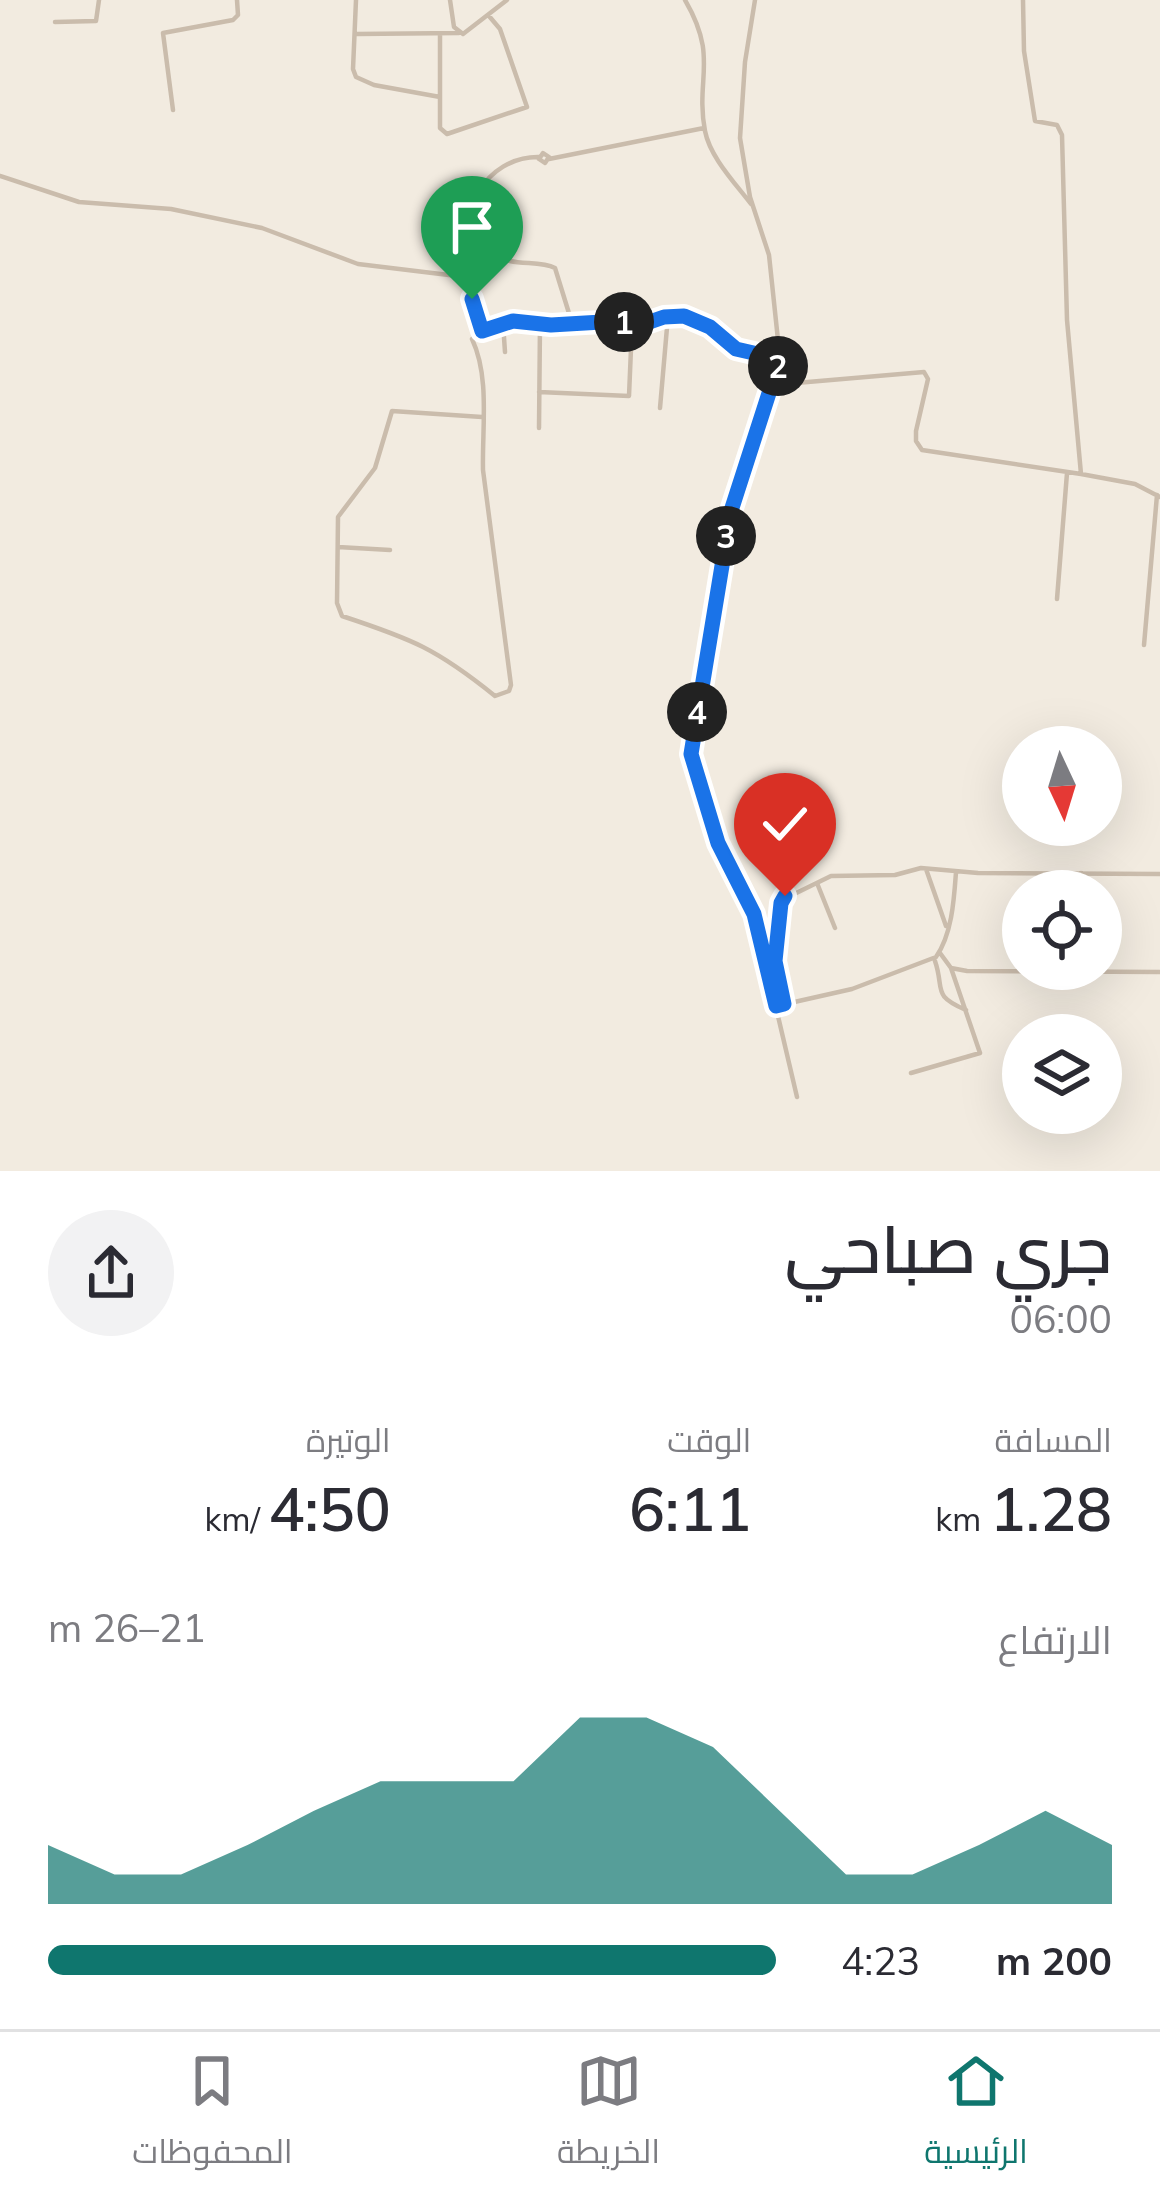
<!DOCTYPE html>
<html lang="ar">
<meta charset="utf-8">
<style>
:root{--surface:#fff;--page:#f2f2f3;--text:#2b2b33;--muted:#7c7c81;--line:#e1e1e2;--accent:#0f766e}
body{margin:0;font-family:Mulish,Cairo,sans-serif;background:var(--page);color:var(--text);direction:rtl;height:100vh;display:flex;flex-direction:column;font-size:45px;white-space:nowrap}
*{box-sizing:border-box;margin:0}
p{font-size:39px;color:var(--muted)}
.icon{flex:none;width:66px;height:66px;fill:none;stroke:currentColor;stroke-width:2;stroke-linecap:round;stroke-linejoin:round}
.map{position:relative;height:1171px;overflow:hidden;direction:ltr}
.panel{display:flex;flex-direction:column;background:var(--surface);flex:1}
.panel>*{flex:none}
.needle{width:78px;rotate:176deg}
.buttons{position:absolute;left:1002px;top:726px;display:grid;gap:24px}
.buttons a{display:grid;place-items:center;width:120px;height:120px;border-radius:50%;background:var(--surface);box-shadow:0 12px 48px #0002;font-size:60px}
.pin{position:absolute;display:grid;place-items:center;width:102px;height:102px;color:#fff;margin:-123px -51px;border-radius:50% 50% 50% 0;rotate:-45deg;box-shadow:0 0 12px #0007}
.pin .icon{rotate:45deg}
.km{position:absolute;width:60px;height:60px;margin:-30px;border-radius:50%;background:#222;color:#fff;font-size:33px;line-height:60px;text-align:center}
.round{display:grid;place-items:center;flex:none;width:126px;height:126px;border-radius:63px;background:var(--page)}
.overview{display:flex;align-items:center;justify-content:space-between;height:204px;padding:0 48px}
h1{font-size:66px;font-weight:600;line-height:90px}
.stats{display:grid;grid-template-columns:repeat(3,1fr);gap:18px;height:204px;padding:12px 48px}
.stats div{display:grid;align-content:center}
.stats b{font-size:60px;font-weight:600}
.stats small{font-size:33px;font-weight:400}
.stats p{font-size:33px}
.chart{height:336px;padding:24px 48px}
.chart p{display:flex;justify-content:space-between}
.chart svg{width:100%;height:216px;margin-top:12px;fill:var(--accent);opacity:.7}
ul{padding:0 48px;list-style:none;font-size:39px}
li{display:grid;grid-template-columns:192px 144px 1fr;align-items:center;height:90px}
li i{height:30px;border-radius:15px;background:var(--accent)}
.tab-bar{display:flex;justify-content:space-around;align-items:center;height:168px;border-top:3px solid var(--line);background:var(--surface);font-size:33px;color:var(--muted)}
.tab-bar a{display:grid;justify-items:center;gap:6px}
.tab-bar .selected{color:var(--accent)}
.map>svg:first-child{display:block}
</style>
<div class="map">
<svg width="1160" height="1171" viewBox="0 0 1160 1171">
<rect width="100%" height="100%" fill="#f2ebe0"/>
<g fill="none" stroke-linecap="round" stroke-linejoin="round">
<path stroke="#cabcac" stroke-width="4.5" d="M356 0 353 69 356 77 374 85 440 97V128L447 134 527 107 500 29 489 16
M450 0 454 27 463 34 507 0
M685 0C719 58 695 78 705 131 710 157 735 183 751 204
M755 0 745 62 740 138 750 197 769 255 780 359 731 511 691 754 718 843 754 914 797 1097
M1023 0 1024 51 1035 121 1057 125 1062 135 1067 320 1081 474 1135 484 1160 497
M55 22 96 21 99 0
M357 34 459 33
M440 34V97
M173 110 163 33 233 20 238 15 237 0
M543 153 549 157 545 163 539 159Z
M539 157C486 156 448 218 493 253 511 268 537 259 555 268L572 323
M549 159 704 128
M0 176 79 202 171 209 262 228 358 264 457 276 468 285 482 331 513 321 552 325 619 321 638 326 664 317 684 316 709 327 736 349 780 359
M503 323 505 352
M482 331 472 339C490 377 482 428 483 470L511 685 509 691 495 696C437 649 412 639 342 616L337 603 338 517 375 468 392 411 482 417
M773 385 924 372 928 379 916 431V441L922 450 1081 474
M539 392 629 396 632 325
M660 408 668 316
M539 428 540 324
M338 547 390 550
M1057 599 1067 473
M1144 645 1157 495
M926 869 946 926
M817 883 835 928
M1081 891V873
M940 953 951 968 967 971 1160 972
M935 961C945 990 931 995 966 1010
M784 1004 775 961 782 900 831 876 895 875 921 868 978 873 1160 874
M781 1005 852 989 936 957C952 934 954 900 956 872
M911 1073 980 1053 951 968"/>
</g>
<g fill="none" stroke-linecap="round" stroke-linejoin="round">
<g stroke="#fff" stroke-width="24">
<path id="route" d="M472 299 482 331 513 321 551 325 619 321 638 326 664 317 684 316 710 327 736 349 780 359 731 511 691 754 718 843 754 914 776 1006 784 1004 775 961 781 903 785 896"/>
</g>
<use href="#route" stroke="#1a73e8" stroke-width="15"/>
</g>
</svg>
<div class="buttons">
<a><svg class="needle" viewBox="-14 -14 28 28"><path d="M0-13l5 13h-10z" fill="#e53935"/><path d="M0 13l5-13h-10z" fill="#7c7c81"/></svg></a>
<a><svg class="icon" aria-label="locate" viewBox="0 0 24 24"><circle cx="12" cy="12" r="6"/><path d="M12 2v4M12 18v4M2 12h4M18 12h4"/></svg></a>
<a><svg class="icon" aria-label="layers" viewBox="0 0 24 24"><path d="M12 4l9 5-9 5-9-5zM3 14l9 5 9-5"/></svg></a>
</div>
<div class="pin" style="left:472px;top:299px;background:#1e9e55"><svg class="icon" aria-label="arrive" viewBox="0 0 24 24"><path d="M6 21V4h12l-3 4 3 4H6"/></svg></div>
<div class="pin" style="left:785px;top:896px;background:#d93025"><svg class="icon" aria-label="check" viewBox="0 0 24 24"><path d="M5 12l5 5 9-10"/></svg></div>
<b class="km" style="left:624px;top:322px">1</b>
<b class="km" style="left:778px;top:366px">2</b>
<b class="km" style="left:726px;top:536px">3</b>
<b class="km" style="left:697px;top:712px">4</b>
</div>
<section class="panel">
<div class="overview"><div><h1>جري صباحي</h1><p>06:00</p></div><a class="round"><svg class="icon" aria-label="share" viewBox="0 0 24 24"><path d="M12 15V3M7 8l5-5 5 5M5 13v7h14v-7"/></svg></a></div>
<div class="stats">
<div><p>المسافة</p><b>1.28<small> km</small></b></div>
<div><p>الوقت</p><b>6:11</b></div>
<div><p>الوتيرة</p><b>4:50<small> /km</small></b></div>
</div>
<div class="chart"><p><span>الارتفاع</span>21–26 m</p>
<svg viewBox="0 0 160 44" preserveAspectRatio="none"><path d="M0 44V32L10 38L20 38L30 32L40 25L50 19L60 19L70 19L80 6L90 6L100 12L110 25L120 38L130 38L140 32L150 25L160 32V44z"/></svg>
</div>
<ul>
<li><b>200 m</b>4:23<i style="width:100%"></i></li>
</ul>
</section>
<nav class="tab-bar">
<a class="selected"><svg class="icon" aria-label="home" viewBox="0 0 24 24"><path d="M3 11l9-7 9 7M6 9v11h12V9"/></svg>الرئيسية</a>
<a><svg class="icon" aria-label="map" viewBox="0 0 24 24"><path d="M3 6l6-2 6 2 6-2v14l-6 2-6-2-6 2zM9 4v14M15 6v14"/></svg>الخريطة</a>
<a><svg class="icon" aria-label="saved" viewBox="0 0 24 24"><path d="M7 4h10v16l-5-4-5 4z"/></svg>المحفوظات</a>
</nav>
